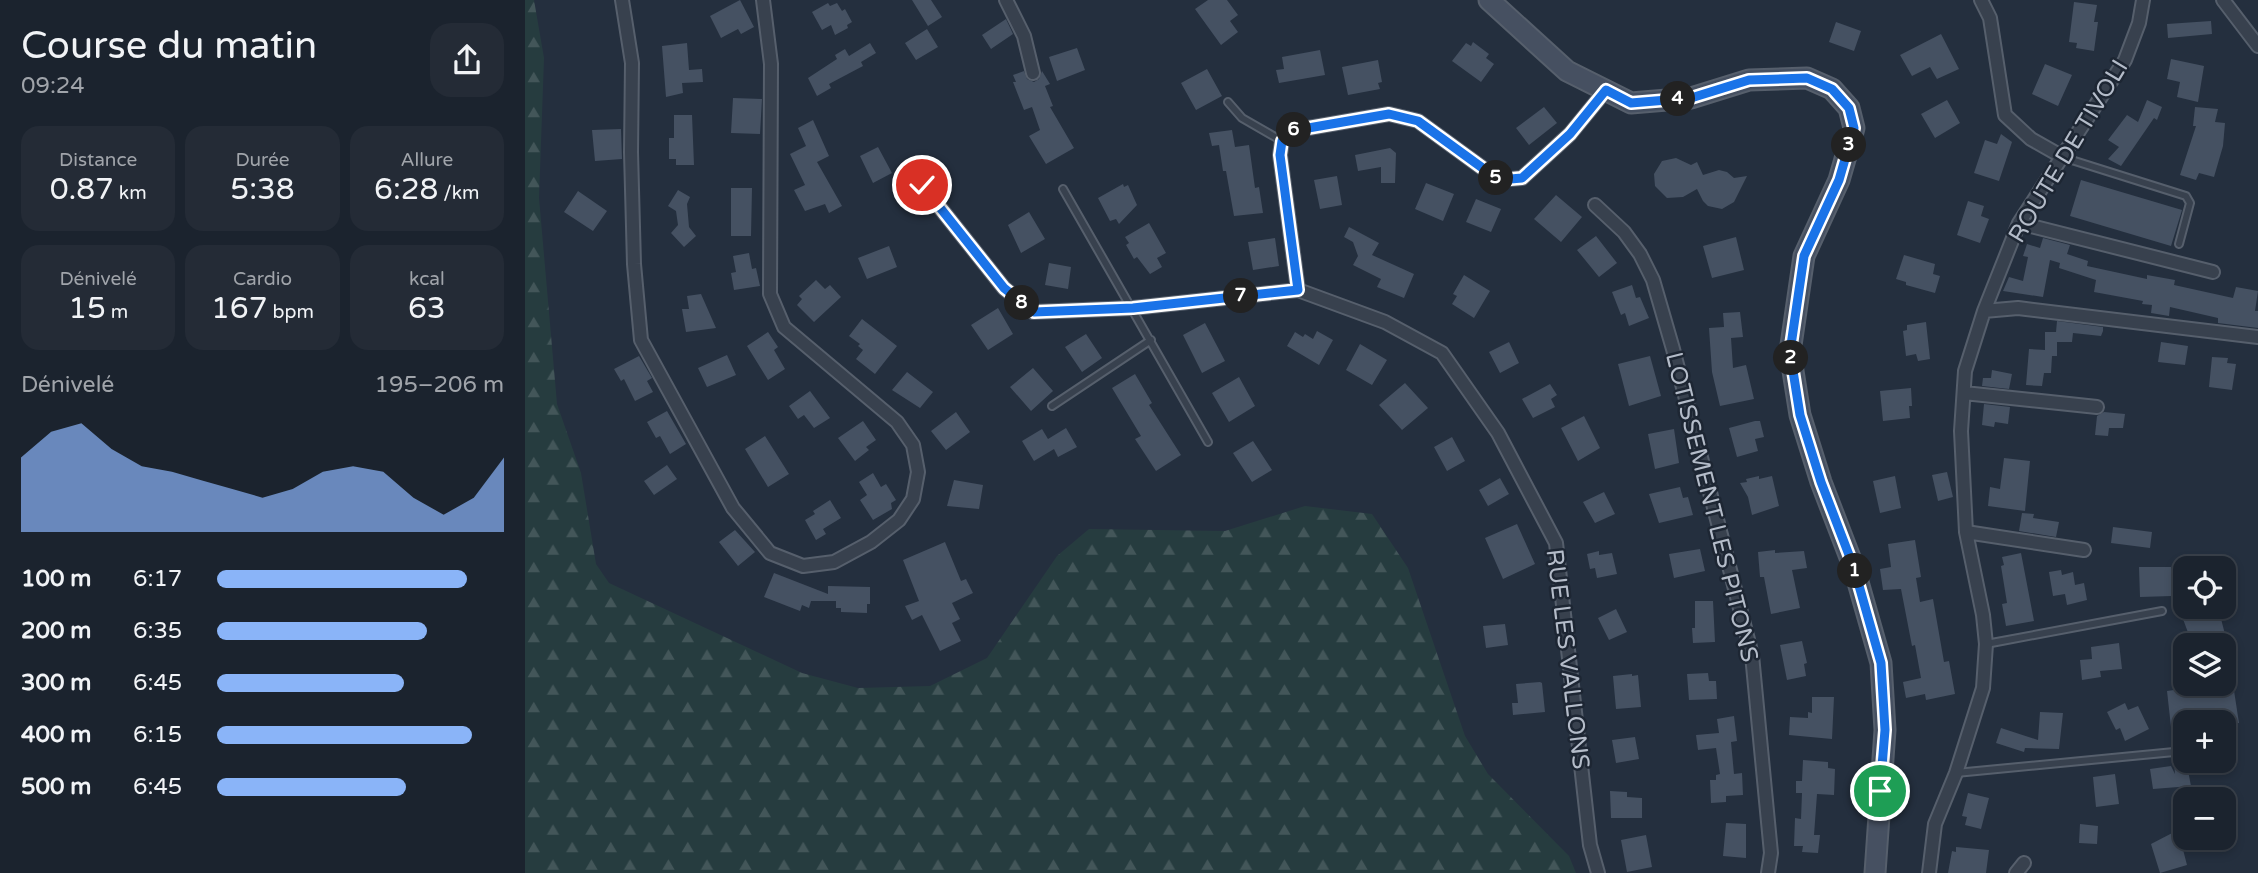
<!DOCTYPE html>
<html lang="fr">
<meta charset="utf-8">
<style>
:root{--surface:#1b232e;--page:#242b36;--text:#f1f3f6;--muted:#a0a4aa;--line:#39404a;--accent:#8ab4f8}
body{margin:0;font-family:"Varela Round",sans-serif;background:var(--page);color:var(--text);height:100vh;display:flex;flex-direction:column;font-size:26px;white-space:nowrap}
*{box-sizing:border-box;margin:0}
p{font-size:23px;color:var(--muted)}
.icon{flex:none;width:38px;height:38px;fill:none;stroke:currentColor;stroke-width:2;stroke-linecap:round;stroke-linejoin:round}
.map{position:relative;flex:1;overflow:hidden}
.side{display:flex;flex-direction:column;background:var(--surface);width:525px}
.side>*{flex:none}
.fabs{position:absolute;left:1648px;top:556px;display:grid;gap:14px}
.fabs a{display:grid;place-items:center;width:63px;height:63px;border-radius:14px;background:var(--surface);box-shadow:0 4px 10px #0003,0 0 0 2px var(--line);font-size:35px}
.pin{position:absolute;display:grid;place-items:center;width:60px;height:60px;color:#fff;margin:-30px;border:4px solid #fff;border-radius:50%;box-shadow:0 2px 7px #0007}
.km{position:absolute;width:35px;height:35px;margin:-18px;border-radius:50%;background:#222;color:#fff;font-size:19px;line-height:35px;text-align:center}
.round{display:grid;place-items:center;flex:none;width:74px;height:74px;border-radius:21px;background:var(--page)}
.summary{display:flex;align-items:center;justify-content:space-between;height:119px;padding:0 21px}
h1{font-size:38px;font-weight:600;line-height:52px}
.metrics{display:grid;grid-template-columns:repeat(3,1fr);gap:10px;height:119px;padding:7px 21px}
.metrics div{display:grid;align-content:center;border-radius:18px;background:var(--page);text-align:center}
.metrics b{font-size:30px;font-weight:600}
.metrics small{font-size:19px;font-weight:400}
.metrics p{font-size:19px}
.chart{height:196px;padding:14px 21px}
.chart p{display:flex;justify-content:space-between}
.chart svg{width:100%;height:126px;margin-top:7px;fill:var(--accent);opacity:.7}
ul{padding:0 21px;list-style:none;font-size:23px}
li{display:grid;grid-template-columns:112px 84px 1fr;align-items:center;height:52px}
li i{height:18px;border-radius:9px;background:var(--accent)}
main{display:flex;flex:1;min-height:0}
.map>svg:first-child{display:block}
</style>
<main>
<section class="side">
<div class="summary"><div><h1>Course du matin</h1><p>09:24</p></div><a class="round"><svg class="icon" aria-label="share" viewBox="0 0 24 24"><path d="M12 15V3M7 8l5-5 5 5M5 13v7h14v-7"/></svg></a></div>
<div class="metrics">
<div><p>Distance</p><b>0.87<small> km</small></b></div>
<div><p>Durée</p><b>5:38</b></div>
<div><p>Allure</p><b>6:28<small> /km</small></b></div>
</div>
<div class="metrics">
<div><p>Dénivelé</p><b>15<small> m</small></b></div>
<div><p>Cardio</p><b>167<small> bpm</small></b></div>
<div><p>kcal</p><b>63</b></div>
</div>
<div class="chart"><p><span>Dénivelé</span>195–206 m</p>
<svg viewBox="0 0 160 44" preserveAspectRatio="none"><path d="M0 44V18L10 9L20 6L30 15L40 21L50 23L60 26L70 29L80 32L90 29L100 23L110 21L120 23L130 32L140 38L150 32L160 18V44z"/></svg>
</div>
<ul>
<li><b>100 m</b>6:17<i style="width:87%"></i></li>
<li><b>200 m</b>6:35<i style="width:73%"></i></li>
<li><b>300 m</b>6:45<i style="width:65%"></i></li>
<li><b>400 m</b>6:15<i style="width:89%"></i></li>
<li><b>500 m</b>6:45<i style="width:66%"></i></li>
</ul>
</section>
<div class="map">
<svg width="1733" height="873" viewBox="0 0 1733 873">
<defs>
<pattern id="forest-firs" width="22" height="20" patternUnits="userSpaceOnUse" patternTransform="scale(1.75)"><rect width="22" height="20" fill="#263c3f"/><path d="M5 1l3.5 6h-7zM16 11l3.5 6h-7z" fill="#435659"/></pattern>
</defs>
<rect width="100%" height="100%" fill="#242f3e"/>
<path fill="url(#forest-firs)" d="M0 0H9L19 58 14 198 32 404 56 473 71 564 84 583 277 673 333 688 405 686 462 658 532 556 564 529 700 531 780 506 847 514 883 568 940 736 963 774 1044 856 1051 873H0Z"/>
<path fill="#455162" d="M215 0 229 27 216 34 213 29 196 38 185 16Z
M387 0H406L417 17 403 26Z
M683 0H702L713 15 705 21 713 32 696 45 670 9Z
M1549 2 1572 5 1569 22H1573L1569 51 1551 48 1552 43 1544 42Z
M303 3 305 6 312 3 317 11 320 9 327 22 322 25 323 28 310 35 306 25 297 30 287 12Z
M481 19 488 34 466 49 457 35Z
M1686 21 1687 34 1643 38 1642 24Z
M1311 22 1336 31 1329 51 1304 42Z
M402 29 413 47 391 60 380 43Z
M1416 34 1434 69 1412 79 1405 67 1387 76 1375 55Z
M948 42 964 54 961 58 969 64 956 82 927 61 941 43 946 46Z
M162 43 164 70 177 69 178 82 157 83 158 93 141 97 137 46Z
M345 43 351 53 336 62 338 66 304 84 306 88 292 96 283 78 312 59 310 55 320 49 324 56Z
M552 48 560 70 532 81 524 57Z
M795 50 800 75 754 83 751 70 759 69 757 57Z
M1646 59 1679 66 1673 102 1652 97 1655 82 1642 79Z
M853 60 857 82 853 83 855 89 823 95 817 67Z
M1520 64 1547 75 1533 106 1507 94Z
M682 69 697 96 671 110 656 83Z
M499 71 502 79 509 82 514 79 517 71 525 84 520 86 528 106 525 107 549 148 521 164 504 136 515 130 507 107 499 110 488 82H491L488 75Z
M208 98 237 99 235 134 206 133Z
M1422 100 1435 123 1410 138 1396 114Z
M1622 100 1637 107 1632 120 1629 118 1596 166 1583 159 1594 147 1583 140 1602 115 1613 122Z
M1019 107 1032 123 1004 145 991 128Z
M1670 107 1693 109 1690 122 1700 123 1698 146 1689 177 1674 173 1671 180 1655 175 1671 126H1668Z
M149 115H167L169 165H151V159H144V138H149Z
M288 120 304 156 292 162 317 206 304 213 300 204 280 211 269 190 280 185 265 154 281 146 273 128Z
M96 129 97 159 70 161 67 130Z
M707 130 710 147 724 145 730 188 734 187 738 213 709 216 701 171H698L694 145 687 146 684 133Z
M1476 134 1487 142 1474 181 1449 173 1460 140 1472 144Z
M353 147 367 173 348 183 335 156Z
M865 148 871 153 870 183H856V167L833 171 830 155Z
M1151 158 1166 165 1172 162 1178 175 1194 170 1202 172 1209 178 1222 176 1209 202 1197 209 1183 206 1178 201 1172 189 1158 197 1142 198 1130 186 1129 174 1137 161Z
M812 176 817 205 795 209 789 180Z
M1556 180 1657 210 1646 246 1545 216Z
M901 183 929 194 918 221 890 209Z
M598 184 599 187 603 185 612 205 594 224 591 219 585 221 573 198Z
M206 188H227L226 236H206Z
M153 190 165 197 162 204 164 227 171 236 159 247 146 233 153 225 151 211 143 206Z
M53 191 82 211 68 231 39 212Z
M1031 195 1057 217 1036 242 1009 219Z
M951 199 976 209 966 232 941 222Z
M1443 201 1459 206 1456 216 1464 219 1455 243 1432 235Z
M504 212 520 239 496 253 483 225Z
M624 223 641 253 632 258 637 267 625 274 612 257 609 259 601 245 604 243 600 237Z
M824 227 854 243 847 255 889 274 879 298 852 287 856 279 828 265 833 256 828 242 819 237Z
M1071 236 1092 263 1074 277 1052 250Z
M1211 237 1219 270 1187 278 1178 246Z
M750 238 754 266 728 270 723 242Z
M1518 238 1545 245 1542 254 1563 261 1562 266 1622 279V275L1650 280 1649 285 1708 298 1711 287 1733 291 1730 311H1733V328L1693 323V318L1645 307 1644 316 1626 313 1627 305 1617 304 1618 301 1569 292 1571 280 1534 268 1535 263 1525 260 1518 297 1478 291 1484 277 1498 281 1503 257 1498 256 1502 244 1515 248Z
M364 246 372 267 342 279 333 258Z
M224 253 227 269 231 268 235 286 209 290 206 273 211 272 208 256Z
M1379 255 1410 264 1408 274 1415 276 1410 293 1381 285V282L1371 279Z
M524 263 546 267 543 289 520 285Z
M939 275 965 291 949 318 927 304 932 296 928 294Z
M291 280 300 289 305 285 316 297 289 322 272 305 277 299 274 296Z
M1107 285 1111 298 1115 297 1124 318 1104 326 1100 313 1096 315 1087 292Z
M176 294 191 328 161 332 157 309H164L162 296Z
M473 308 488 334 463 350 446 325Z
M1215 312 1218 337 1206 338 1208 368 1221 365 1229 399 1195 406 1187 372 1184 328 1199 327 1198 313Z
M337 319 372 346 350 374 331 359 338 350 333 346 335 344 324 336Z
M1532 321 1578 327V331L1576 336 1548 333 1547 342H1532V356H1527L1526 373H1519L1517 386 1501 385 1504 349 1520 350V332H1531Z
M1401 322 1405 359 1393 361 1391 354 1381 356 1378 331 1382 330V325Z
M680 323 700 361 677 373 658 335Z
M792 331 808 340 794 365 762 346 770 332 778 337 780 334 788 339Z
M243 332 253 347 249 350 260 369 243 380 222 346Z
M561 334 577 358 557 372 540 347Z
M984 342 994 363 975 373 964 352Z
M1636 342 1663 346 1660 365 1633 362Z
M835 344 862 360 847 385 821 370Z
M202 355 211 375 182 387 173 368Z
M114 356 127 378 122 381 128 392 110 401 99 379 96 381 89 369Z
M1125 356 1136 396 1104 406 1093 364Z
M1687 357 1703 358 1702 363 1711 364 1707 390 1684 387Z
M508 368 528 391 506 411 485 387Z
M1467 370 1487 374 1484 389 1457 386 1458 378H1466Z
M382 372 408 392 395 408 367 390Z
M610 374 627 403 624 405 656 455 631 471 610 439 616 436 587 388Z
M714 377 730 406 704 422 687 393Z
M880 383 903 408 877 430 854 405Z
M1025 384 1032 395 1026 399 1030 407 1008 418 997 399Z
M1386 388 1387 406H1384L1385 418 1358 421 1355 391Z
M285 391 305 418 289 428 279 415 273 419 264 406Z
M1459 404 1485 407 1483 424 1470 422 1469 427 1457 425Z
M142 411 161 444 145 454 135 436 131 438 122 422Z
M431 412 445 432 421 450 406 431Z
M1579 412 1600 414 1598 428H1584L1583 436 1570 435 1572 416Z
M1059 416 1075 448 1053 461 1036 428Z
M338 421 351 440 341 447 344 450 330 461 313 438Z
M1230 421H1235L1239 437 1230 439 1233 451 1212 457 1204 428Z
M541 428 552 447 533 457 529 449 509 461 497 441 517 429 523 439Z
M1149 429 1154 463 1130 469 1123 434Z
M240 436 264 474 243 487 220 449Z
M927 437 940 461 922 471 909 447Z
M728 441 747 470 727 482 708 453Z
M1479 458 1505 461 1500 511 1463 506 1465 487 1475 489Z
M142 465 152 479 129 495 119 481Z
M1422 472 1428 497 1413 501 1407 475Z
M348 473 356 487 361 484 371 500 366 503 367 509 348 520 335 500 342 495 334 482Z
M1234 476V479L1247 476 1254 506 1227 515 1223 497 1215 483 1222 482 1221 479Z
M1370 476 1376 508 1355 513 1348 481Z
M975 478 984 494 963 506 954 490Z
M429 480 458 485 454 509 422 506Z
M1155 487 1158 498 1163 497 1168 515 1134 523 1124 494Z
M1079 492 1090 514 1070 523 1058 502Z
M305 500 316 518 298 529 301 534 291 540 280 520 290 514 288 511Z
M1497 513 1509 514 1508 518 1534 522 1531 537 1494 531Z
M992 524 1010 564 978 579 960 538Z
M1588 527 1627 532 1625 548 1586 543Z
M210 530 230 552 213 566 194 542Z
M1390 540 1396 577 1391 578 1395 602 1408 599 1419 662 1424 661 1430 694 1401 700 1400 694 1381 698 1378 682 1396 678 1390 645 1387 646 1376 589 1358 590 1355 569 1366 567 1363 544Z
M420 542 436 581 441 579 448 593 427 603 435 619 427 623 436 641 415 651 397 615 387 620 380 606 394 601 378 560Z
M1175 549 1180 571 1149 578 1144 554Z
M1250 550V553L1279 551 1282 568 1267 570 1275 608 1246 614 1239 577H1235L1233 552Z
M1074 551V555L1087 553 1092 574 1072 578 1070 568 1065 569 1062 554Z
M1496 553 1509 621 1481 626 1477 604 1482 603 1476 566 1479 565 1477 557Z
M1614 567H1646L1647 596 1615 597Z
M1536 570 1537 575 1548 572 1550 585 1559 583 1562 600 1542 605 1540 594 1528 596 1524 572Z
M249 573 303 594V586L345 587V604H342V613L316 612V608H311V601H286L284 608 277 605 275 611 239 597Z
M1170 601H1188L1190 642 1168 643 1167 628H1170Z
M1675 607H1693L1703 646H1668L1658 619 1677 612Z
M1091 609 1102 632 1084 640 1073 618Z
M980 624 983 645 961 648 958 626Z
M1277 641 1282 663 1279 664 1281 676 1262 680 1255 645Z
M1594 643 1597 669 1575 671 1576 677 1557 680 1555 660 1567 659 1566 647Z
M1661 649V684H1708L1714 723H1661V725L1646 727 1642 691 1656 689 1647 654Z
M1183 673 1184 681H1191L1192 699 1164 700 1162 674Z
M1107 674V676L1113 675 1116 707 1091 709 1088 676Z
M1015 682 1017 683 1020 712 988 715 987 703H993L991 684Z
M1287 697H1309L1307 739 1264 735 1265 717 1283 718V712L1287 713Z
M1600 703 1603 710 1613 706 1624 729 1600 741 1595 728 1591 730 1582 712Z
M1515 712 1538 713 1534 749 1500 748 1499 752 1471 743 1476 728 1513 740Z
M1209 716 1212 741 1206 742 1209 774 1217 773 1218 795 1201 796V802L1186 803 1185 780H1191V775L1195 774 1191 748 1173 750 1171 735 1194 733 1192 719Z
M1110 737 1114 759 1091 763 1087 740Z
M1278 760 1303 762V768L1310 769 1309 795 1292 794 1289 835H1295L1293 853 1277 852 1278 846H1269L1270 818 1276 819 1277 793H1271V781H1277Z
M1661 760 1666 786 1628 789 1625 769 1646 766 1650 774 1649 761Z
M1590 774 1594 804 1571 807 1568 777Z
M1085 791 1102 792V797L1117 798V818H1086Z
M1443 793 1464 798 1456 829 1440 825 1442 817 1437 816Z
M1201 823 1221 824V858L1198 856Z
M1555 824 1573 826 1572 844 1554 843Z
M1653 830 1662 865 1635 873 1626 844Z
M1121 835 1127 867 1102 872 1096 840Z
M1431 847 1464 850 1461 873H1423L1427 851 1431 852Z"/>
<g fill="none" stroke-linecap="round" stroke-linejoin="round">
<g stroke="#565f6c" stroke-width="10">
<path id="lane" d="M703 102 717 118 757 141
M1537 157 1661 196 1665 203 1654 244
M538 189 683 442
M527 406 626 340
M1461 644 1637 611
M1431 773 1649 752"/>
</g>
<g stroke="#565f6c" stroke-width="16">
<path id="street" d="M97 0 107 63 106 152 109 264 116 340 208 508 245 553 278 566 309 562 346 542 374 520 388 499 393 472 388 445 372 422 259 327 245 294 246 64 238 0
M481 0 499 36 508 73
M1456 0 1465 18 1480 115 1506 139 1536 156
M1698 0 1733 46
M397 185 479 288 508 312 608 308 773 290 860 322 917 353 973 433 1031 543 1065 845 1073 873
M1070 205 1099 232 1115 254 1128 280 1148 349 1227 655 1246 853 1243 873
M1494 223 1688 272
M773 290 755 155 757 141 766 131 864 114 893 121 974 180 997 178 1045 134 1081 90
M1459 311 1493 308 1733 337
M1439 393 1572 407
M1441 532 1559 550
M1404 873 1410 824 1431 773 1458 688 1461 644 1458 615 1441 532 1436 431 1440 371 1459 311 1494 223 1600 60 1614 23 1618 0
M1491 873 1499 863"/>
</g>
<g stroke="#565f6c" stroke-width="23">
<path id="secondary" d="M964 0 1042 71 1106 103 1166 98 1224 80 1282 78 1307 89 1324 108 1329 128 1314 180 1279 256 1265 352 1275 415 1296 482 1329 568 1356 663 1360 730 1350 873"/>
</g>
<use href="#lane" stroke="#38414e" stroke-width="6"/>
<use href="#street" stroke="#38414e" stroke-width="12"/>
<use href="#secondary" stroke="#465061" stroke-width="19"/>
</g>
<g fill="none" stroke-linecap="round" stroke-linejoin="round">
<g stroke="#fff" stroke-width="14">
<path id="route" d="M397 185 479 288 509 312 608 308 773 290 755 155 757 141 766 131 864 114 893 121 974 180 997 178 1045 134 1081 90 1106 103 1166 98 1224 80 1282 78 1307 89 1324 108 1329 128 1314 180 1279 256 1265 352 1275 415 1296 482 1329 568 1356 663 1360 730 1355 791"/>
</g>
<use href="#route" stroke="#1a73e8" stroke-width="9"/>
</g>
<g text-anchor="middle" stroke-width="5" stroke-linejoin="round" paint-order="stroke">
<g font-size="24" fill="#b4bcc9" stroke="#1d2633">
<text transform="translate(1543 151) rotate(-59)" y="8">ROUTE DE TIVOLI</text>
<text transform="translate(1187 507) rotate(76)" y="8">LOTISSEMENT LES PITONS</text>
<text transform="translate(1043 659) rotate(83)" y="8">RUE LES VALLONS</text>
</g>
</g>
</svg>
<div class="fabs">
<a><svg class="icon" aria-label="locate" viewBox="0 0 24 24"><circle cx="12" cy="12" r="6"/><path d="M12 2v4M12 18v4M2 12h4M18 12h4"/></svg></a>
<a><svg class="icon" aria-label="layers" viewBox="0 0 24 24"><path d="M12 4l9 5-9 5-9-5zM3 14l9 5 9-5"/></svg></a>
<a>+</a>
<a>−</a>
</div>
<div class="pin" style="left:1355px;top:791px;background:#1e9e55"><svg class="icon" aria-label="arrive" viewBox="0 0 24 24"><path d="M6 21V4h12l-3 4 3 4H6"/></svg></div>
<div class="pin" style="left:397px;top:185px;background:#d93025"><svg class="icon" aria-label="check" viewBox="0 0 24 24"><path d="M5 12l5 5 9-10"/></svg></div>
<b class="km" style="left:1330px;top:571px">1</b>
<b class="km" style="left:1266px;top:358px">2</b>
<b class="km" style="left:1324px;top:145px">3</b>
<b class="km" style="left:1153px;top:99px">4</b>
<b class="km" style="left:971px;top:178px">5</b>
<b class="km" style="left:769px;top:130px">6</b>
<b class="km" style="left:716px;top:296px">7</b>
<b class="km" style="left:497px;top:303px">8</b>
</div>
</main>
